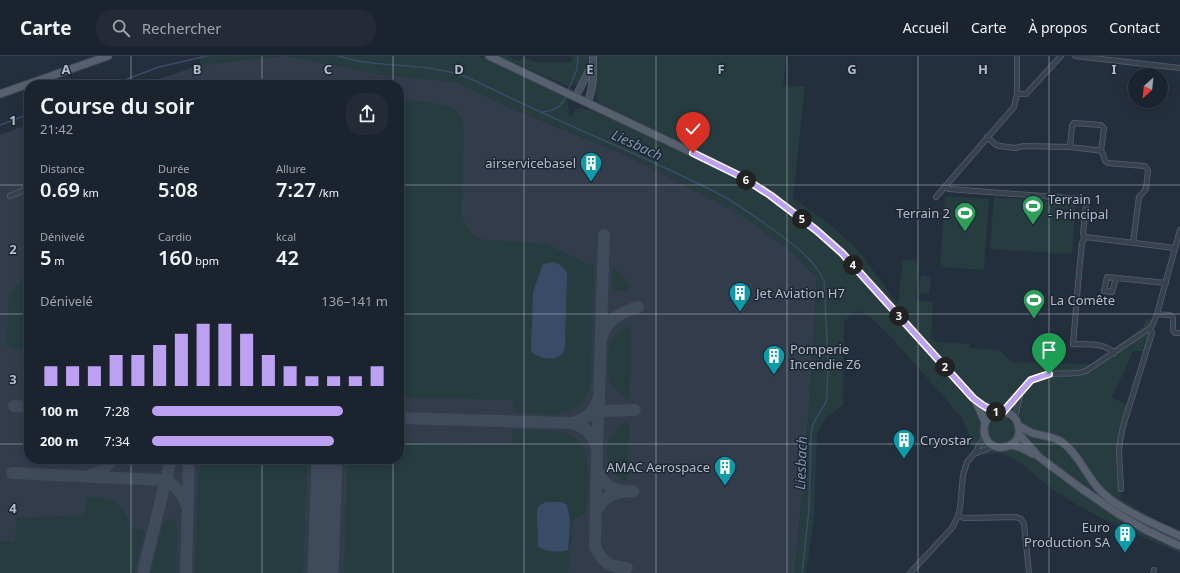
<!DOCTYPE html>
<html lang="fr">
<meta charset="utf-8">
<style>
:root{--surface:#1b232e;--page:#242b36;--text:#f1f3f6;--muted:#a0a4aa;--line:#39404a;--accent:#bca0f2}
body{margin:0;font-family:"Noto Sans",sans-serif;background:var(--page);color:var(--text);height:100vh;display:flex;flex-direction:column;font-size:15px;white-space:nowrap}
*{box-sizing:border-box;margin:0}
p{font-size:13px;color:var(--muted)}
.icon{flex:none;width:22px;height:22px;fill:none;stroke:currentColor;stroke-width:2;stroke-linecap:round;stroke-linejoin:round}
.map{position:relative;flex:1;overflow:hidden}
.side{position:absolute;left:24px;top:24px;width:380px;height:384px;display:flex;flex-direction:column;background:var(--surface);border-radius:16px;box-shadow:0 2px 10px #0003,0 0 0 1px var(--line)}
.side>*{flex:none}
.needle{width:26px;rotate:207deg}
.fabs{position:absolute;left:1128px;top:12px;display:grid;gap:8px}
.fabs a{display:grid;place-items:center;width:40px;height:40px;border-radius:50%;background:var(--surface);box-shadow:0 2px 10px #0003,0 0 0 1px var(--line);font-size:20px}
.pin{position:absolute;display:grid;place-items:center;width:34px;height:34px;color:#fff;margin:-41px -17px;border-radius:50% 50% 50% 0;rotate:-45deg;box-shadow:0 0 4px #0007}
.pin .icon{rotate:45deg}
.km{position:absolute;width:20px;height:20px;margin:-10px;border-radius:50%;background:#222;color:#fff;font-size:11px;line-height:20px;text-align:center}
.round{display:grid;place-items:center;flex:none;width:42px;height:42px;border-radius:16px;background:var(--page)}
.head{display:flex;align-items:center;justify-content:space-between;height:68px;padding:0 16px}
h1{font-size:22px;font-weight:600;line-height:30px}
.stats{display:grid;grid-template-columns:repeat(3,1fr);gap:6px;height:68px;padding:4px 16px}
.stats div{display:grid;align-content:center}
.stats b{font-size:20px;font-weight:600}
.stats small{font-size:11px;font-weight:400}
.stats p{font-size:11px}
.chart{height:112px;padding:8px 16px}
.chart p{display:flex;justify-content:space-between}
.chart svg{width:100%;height:72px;margin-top:4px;stroke:var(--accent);stroke-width:6}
ul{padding:0 16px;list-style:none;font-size:13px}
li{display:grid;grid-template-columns:64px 48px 1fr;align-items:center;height:30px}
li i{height:10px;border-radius:5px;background:var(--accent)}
header{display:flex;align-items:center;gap:24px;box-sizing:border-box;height:56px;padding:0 20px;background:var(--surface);border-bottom:1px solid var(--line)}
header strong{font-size:19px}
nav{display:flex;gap:22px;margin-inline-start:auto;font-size:14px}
.search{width:280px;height:36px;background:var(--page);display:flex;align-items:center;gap:10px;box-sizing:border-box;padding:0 14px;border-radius:16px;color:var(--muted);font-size:15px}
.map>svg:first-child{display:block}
</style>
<header>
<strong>Carte</strong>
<div class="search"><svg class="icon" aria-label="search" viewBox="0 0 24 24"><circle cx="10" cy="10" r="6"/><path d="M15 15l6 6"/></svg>Rechercher</div>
<nav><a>Accueil</a><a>Carte</a><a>À propos</a><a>Contact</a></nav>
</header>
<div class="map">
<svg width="1180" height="517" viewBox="0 0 1180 517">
<rect width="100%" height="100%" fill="#242f3e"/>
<path fill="#323c4b" d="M279 0H288L385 19 456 25 518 55 621 97 735 155 789 193 817 222 810 344 795 517H0V79L29 68V403H399V29H141L200 9Z"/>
<path fill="#263c3f" d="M200 0H279L200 9Z
M288 0H479L496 7 567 42 569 59 572 60 575 54 580 52 593 55 611 62 615 55C611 52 604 50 600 47 592 40 597 12 596 0H780L787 1 783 29 805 31 793 142 828 167 857 193 898 248 903 203 919 205 916 244 933 246 931 282 936 286 970 288 969 292 1000 294 1011 306 1092 308 1143 271 1146 263 1156 264 1145 295H1133L1112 342 1132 350 1116 393 1121 443 1159 466 1180 474V497C1138 479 1095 462 1057 436 1041 425 1026 409 1008 400 1000 396 992 397 984 399L973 390 966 370 961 361 944 341 890 280 869 260 860 255 851 257 844 267 843 349 826 362 817 377 814 462 806 517H795L810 344 817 222 789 193 736 156 621 97 518 55 456 26 385 19Z
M499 0H508L519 5 523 2 537 6H571L572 0H589C588 13 584 31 568 30Z
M280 25 314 29H241L248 27Z
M399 43C414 45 447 46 457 56 461 61 463 67 464 73L461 159C466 172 471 181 486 184L546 188 587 208 594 209 590 331C584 347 574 356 556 358L513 356V344L399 341Z
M945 140 989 143 984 214 940 211Z
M994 141 1076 147 1072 198 990 193Z
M612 212C622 217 627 224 630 235H617L612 232Z
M921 220 931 221 929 238 919 237Z
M29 221V291L26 293 12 292 7 288 9 241 14 231Z
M631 268 629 344C622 340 617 336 613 330 605 316 606 291 616 279 620 274 626 271 631 268Z
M629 365 627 426C599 411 599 378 629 365Z
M513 374C529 374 546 373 562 376 597 382 587 433 586 458 580 459 575 461 573 467L568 517H344L348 404 399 403V386L510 389 512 388Z
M201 403H307L303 517H195L198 424Z
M86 441C118 442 118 444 132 472L144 475 134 517H0V485L15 486 17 462 85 459Z
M170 463 175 465 177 470 176 517H151L163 469Z"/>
<path fill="#394c67" d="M553 206 559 208 567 216 565 291C564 295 563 299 558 301 550 305 536 301 531 295L533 236 543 208Z
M546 446H561L566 448C572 462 569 480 568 494 558 497 545 496 538 490L537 453 540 449Z"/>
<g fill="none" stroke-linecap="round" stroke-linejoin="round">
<path stroke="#394c67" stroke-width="1.5" d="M338 0C347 2 356 5 365 6 400 11 436 9 469 22 501 37 533 53 565 67 618 91 671 113 723 140 742 151 760 164 778 177 796 191 815 204 824 225L828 304 827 339 826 346 813 368 811 378 809 453 802 517
M111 29 159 11 207 0
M568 34 577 13 578 0
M543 56C556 54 561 51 566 40
M0 69 29 58"/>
<path stroke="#3f4a5a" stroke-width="12" d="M602 280C607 263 622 256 638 251
M14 350 29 351
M592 359 603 355 635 354
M399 362 571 367C586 370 594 379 597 394L595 491C603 507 610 511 627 512
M571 367C586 364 595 356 599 341L604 179
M597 388 599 346
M327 407 328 403
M597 412C600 425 611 434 624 435
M12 417 162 424C176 428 184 439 188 453
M91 419 102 415 113 403
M596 456C603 439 616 436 633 435
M143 517 171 403
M186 517 189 403"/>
<path stroke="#3f4a5a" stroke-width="31" d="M323 517 327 403"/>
<g stroke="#565f6c" stroke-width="6">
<path id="street" d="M1075 0 1180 12
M1017 38H1026L1061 0
M987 81 996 89 1000 90 1015 92 1024 90 1070 91 1096 94 1101 95 1103 98 1105 105 1108 107 1145 110 1148 115 1146 133 1139 141 1133 187
M1070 91 1072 70 1074 67 1101 69 1104 72 1101 95
M945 130 949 133 1081 143 1085 145 1086 148 1083 178 1085 181 1175 192
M24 133 29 127
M10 140 29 132
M936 141 1014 51 1017 38V0
M1085 181 1082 187 1079 217 1073 288C1087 289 1104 286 1114 297
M1116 222 1112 236 1104 235 1107 221 1166 227
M1157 258 1170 259 1173 262V274L1175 277H1180
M1003 356C1018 342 1027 320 1049 318 1063 316 1072 320 1086 315L1150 272 1153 268 1157 258 1180 174
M1015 362 1020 339
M974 398 994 390
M1121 433 1119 397 1120 385 1124 367 1152 277 1150 272
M958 460 964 462 1016 461 1021 463 1024 468 1029 517
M910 517 952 472 958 460 960 452 963 419 967 406 974 398 985 380
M1153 517 1154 514"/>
</g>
<g stroke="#565f6c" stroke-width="8">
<path id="secondary" d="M576 40 592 9
M588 46C594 30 593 17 593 0"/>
</g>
<g stroke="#414a57" stroke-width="9">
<path id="primary" d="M489 0 693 97 742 121 770 139 816 174 842 197 973 342C980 347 985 353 994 355 1000 357 1006 355 1012 359 1016 362 1019 369 1019 375 1019 381 1017 385 1012 388 989 402 972 371 995 355
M0 38 108 0
M976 346 985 366
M1019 370C1023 372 1028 375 1032 377 1042 380 1053 380 1062 386 1078 398 1085 417 1098 432 1116 453 1155 468 1180 480
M1019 378 1039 401 1082 433 1120 459 1146 474 1180 490
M1011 389 1022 392 1033 398"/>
</g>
<use href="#street" stroke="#38414e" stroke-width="4.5"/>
<use href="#secondary" stroke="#465061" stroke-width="6"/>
<use href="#primary" stroke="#56606e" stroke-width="7"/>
</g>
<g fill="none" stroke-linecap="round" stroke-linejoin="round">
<g stroke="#fff" stroke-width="8">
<path id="route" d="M693 97 742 121 770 139 816 174 842 197 973 342C983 350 990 355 1003 356L1031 324 1049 318"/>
</g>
<use href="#route" stroke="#bca0f2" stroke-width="5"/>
</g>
<path fill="none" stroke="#b4bcc9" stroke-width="1" stroke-opacity="0.55" d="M131 0V29M262 0V29M393 0V29M524 0V517M656 0V517M787 0V517M918 0V517M1049 0V517M0 129H29M399 129H1180M0 258H29M399 258H1180M0 388H29M399 388H1180M131 403V517M262 403V517M393 403V517"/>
<defs>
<g id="building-pin" transform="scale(1.15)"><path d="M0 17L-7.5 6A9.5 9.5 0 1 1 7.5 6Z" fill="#0f9aa8" stroke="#1d2633"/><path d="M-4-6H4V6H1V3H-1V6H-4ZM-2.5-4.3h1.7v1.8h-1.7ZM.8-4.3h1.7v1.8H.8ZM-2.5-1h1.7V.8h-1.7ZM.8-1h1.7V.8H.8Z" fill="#fff"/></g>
<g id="stadium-pin" transform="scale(1.15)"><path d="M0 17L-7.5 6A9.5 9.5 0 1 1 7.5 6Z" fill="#2e9e5b" stroke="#1d2633"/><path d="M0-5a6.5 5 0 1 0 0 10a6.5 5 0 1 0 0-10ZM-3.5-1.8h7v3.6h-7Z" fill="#fff"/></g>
</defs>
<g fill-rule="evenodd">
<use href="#building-pin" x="591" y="107"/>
<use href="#stadium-pin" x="1033" y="150"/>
<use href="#stadium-pin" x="965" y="157"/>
<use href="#building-pin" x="740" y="237"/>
<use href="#stadium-pin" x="1034" y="244"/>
<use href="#building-pin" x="774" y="300"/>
<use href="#building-pin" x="904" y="384"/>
<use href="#building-pin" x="725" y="411"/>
<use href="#building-pin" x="1125" y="478"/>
</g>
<g text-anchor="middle" stroke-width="3" stroke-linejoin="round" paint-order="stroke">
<g font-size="13" fill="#b4bcc9" stroke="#1d2633" text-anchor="start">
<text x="576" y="112" text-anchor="end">airservicebasel</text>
<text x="1048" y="148">Terrain 1<tspan x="1048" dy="15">- Principal</tspan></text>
<text x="950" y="162" text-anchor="end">Terrain 2</text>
<text x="756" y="242">Jet Aviation H7</text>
<text x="1050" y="249">La Comête</text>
<text x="790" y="298">Pomperie<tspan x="790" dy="15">Incendie Z6</tspan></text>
<text x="920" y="389">Cryostar</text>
<text x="710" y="416" text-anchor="end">AMAC Aerospace</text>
<text x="1110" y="476" text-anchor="end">Euro<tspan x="1110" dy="15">Production SA</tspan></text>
</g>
<g font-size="14" font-style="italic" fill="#7c92b1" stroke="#1d2633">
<text transform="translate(637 89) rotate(25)" y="5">Liesbach</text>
<text transform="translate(801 407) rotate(-88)" y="5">Liesbach</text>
</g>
</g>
<g font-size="13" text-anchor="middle" font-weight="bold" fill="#b4bcc9" stroke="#1d2633" stroke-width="3" stroke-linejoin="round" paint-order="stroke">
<text x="66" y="18">A</text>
<text x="197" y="18">B</text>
<text x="328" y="18">C</text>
<text x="459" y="18">D</text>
<text x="590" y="18">E</text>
<text x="721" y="18">F</text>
<text x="852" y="18">G</text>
<text x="983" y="18">H</text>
<text x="1114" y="18">I</text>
<text x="13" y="69">1</text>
<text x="13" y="198">2</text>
<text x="13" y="328">3</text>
<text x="13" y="457">4</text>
</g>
</svg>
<div class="fabs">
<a><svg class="needle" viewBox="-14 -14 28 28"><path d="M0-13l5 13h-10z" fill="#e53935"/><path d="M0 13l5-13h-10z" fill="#a0a4aa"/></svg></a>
</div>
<div class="pin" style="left:1049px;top:318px;background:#1e9e55"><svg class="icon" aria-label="arrive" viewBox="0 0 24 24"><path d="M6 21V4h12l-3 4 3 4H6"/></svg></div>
<div class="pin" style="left:693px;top:97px;background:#d93025"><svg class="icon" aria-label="check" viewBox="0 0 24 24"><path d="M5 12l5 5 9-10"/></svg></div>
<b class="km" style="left:996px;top:356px">1</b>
<b class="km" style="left:945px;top:311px">2</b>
<b class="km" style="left:899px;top:260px">3</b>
<b class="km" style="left:853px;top:209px">4</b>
<b class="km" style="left:802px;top:163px">5</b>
<b class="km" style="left:746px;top:124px">6</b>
<section class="side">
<div class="head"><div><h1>Course du soir</h1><p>21:42</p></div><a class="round"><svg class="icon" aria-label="share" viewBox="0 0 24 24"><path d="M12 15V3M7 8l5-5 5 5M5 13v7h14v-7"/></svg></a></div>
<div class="stats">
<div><p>Distance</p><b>0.69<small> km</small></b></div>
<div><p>Durée</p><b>5:08</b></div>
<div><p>Allure</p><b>7:27<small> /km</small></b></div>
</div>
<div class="stats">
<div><p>Dénivelé</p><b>5<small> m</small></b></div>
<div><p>Cardio</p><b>160<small> bpm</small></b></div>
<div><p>kcal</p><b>42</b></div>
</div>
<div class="chart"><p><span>Dénivelé</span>136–141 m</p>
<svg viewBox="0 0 160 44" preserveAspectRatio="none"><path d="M5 44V32M15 44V32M25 44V32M35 44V25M45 44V25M55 44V19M65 44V12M75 44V6M85 44V6M95 44V12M105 44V25M115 44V32M125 44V38M135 44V38M145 44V38M155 44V32"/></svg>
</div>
<ul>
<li><b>100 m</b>7:28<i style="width:81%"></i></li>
<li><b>200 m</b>7:34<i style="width:77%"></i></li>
</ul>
</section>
</div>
